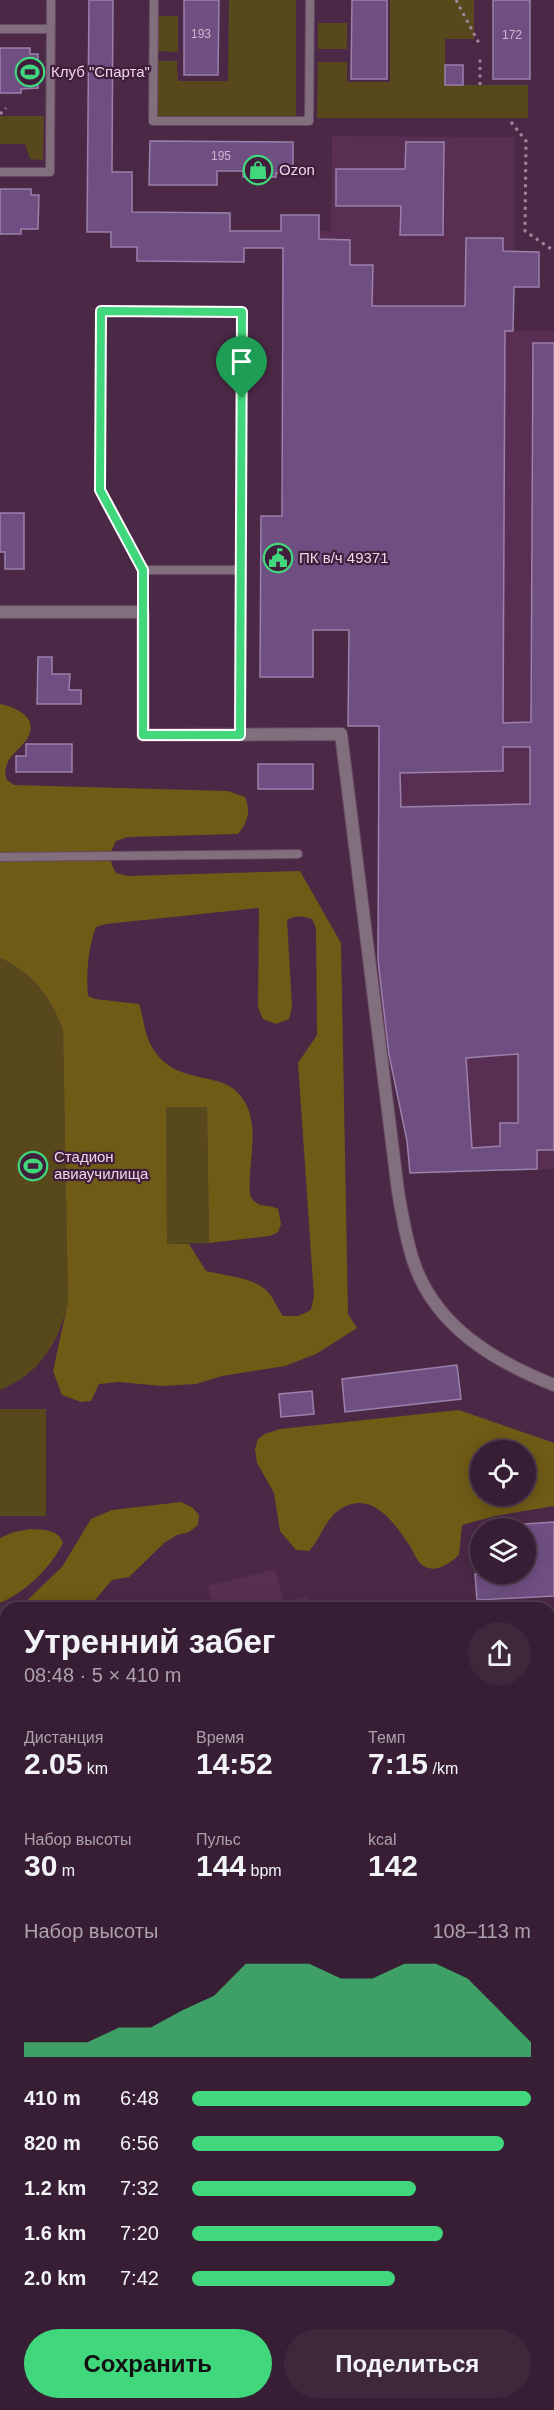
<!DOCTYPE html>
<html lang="ru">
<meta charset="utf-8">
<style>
:root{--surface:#381e34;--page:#3f273c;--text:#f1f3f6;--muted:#aba2ac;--line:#523c4f;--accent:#41d77c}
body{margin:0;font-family:Helvetica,sans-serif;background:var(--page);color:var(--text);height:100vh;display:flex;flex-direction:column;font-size:22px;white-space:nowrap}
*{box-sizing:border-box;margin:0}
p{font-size:20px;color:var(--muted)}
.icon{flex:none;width:33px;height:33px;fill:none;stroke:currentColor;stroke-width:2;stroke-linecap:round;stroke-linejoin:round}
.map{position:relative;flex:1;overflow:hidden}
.drawer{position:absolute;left:0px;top:1602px;width:555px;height:808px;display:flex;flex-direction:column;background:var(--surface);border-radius:18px 18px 0 0;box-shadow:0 3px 15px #0003,0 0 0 2px var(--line)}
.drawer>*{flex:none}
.tools{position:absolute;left:470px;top:1440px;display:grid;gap:12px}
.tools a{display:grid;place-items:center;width:66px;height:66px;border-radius:50%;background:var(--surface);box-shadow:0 3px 15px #0003,0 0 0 2px var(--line);font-size:30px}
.pin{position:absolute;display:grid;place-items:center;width:51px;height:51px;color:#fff;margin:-62px -26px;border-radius:50% 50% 50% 0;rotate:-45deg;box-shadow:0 0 6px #0007}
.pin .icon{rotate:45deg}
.round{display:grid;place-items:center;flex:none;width:63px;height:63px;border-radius:32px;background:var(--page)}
.summary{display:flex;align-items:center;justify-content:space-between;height:102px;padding:0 24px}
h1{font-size:33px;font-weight:700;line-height:45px}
.figures{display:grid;grid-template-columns:repeat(3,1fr);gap:9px;height:102px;padding:6px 24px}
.figures div{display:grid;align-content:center}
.figures b{font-size:30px;font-weight:700}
.figures small{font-size:16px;font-weight:400}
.figures p{font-size:16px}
.chart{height:168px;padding:12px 24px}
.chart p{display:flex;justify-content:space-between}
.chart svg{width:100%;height:108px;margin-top:6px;fill:var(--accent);opacity:.7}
.cta{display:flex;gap:12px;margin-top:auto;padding:12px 24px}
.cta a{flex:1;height:69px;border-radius:36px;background:var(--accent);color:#111;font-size:24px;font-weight:700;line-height:69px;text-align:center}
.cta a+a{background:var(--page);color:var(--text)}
ul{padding:0 24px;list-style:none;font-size:20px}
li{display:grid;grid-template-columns:96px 72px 1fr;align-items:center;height:45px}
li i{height:15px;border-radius:8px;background:var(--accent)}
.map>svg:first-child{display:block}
</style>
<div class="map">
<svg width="554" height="2410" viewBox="0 0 554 2410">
<rect width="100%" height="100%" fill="#4b2846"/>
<path fill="#582f52" d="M332 136 514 137V251L539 252V287H514L513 331H554V1169L410 1173 407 1141 377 996 379 726H348L349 630 316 231H331Z
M275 1569 284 1602 308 1596 311 1608H213L208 1586Z
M6 1922V2037L3 2038 0 2037V1924Z"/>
<path fill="#57491c" d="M229 0H296V116H157V61H177L178 81H228Z
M390 0H474V39H445V85H528V118H317L318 62H347V82H390Z
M157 16H178V52L157 51Z
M318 23H347V49H318Z
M0 116H44L43 160 30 159 25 144H0Z
M0 958C32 972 52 998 63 1031L68 1302C59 1342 40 1374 0 1390Z
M207 1106 209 1243 167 1244 166 1107Z
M0 1409H46V1516H0Z"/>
<path fill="#6f5b16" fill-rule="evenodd" d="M0 704C16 707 40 718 27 739 18 752 0 761 7 780L14 785 228 791 245 797C251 812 248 822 238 834L128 837 116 841C109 853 109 861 116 873L127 876 300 871 341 943 348 1314 357 1328 316 1354 285 1366 222 1376 196 1384 162 1386 119 1382 99 1384 91 1401 81 1402 62 1395 53 1371 68 1302 63 1031C52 998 32 972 0 958ZM259 908 258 1007 263 1019 276 1024 289 1019 292 1006 287 920C295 915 303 916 312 919L316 928 317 1035 298 1063 314 1296 311 1310 298 1316H283C277 1308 274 1299 268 1292 255 1277 225 1276 206 1271L189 1244H167L166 1107H207L209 1243 270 1236 278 1232 281 1224 278 1209C267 1203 257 1210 250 1195 247 1165 260 1133 246 1104 227 1065 177 1091 152 1047 144 1034 144 1018 139 1004L95 999 88 996C86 975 88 947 96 927L106 924Z
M459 1410 554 1443V1506L495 1516 462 1525 459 1555C448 1565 432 1576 419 1562 415 1557 413 1551 410 1546 395 1524 373 1490 342 1508 325 1518 322 1537 309 1551L296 1550 280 1531 274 1493 257 1463 255 1449 258 1439 265 1434 280 1429ZM525 1450V1496H480V1450Z
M181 1502 193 1508 199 1515 198 1525 189 1532 177 1535 164 1543 129 1577 112 1580 88 1608H19L62 1567 91 1519 112 1510Z
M31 1529C44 1530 58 1529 63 1543 51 1567 26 1592 0 1603V1538L14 1532Z"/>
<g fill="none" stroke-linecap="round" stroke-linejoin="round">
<path stroke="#8e718a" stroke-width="48" d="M388 2404 389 2410"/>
</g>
<path fill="#6f4f82" stroke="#9a80aa" stroke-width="1.5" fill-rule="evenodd" d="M89 0H113L112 172H132V212L230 213V231H281V215H319V239L350 240V265H373L372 306H465L466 238H503V251L539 252V287H514L513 331H505L503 723 531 722 533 343H554V1150H537V1169L410 1173 407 1141 389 1055 378 960 379 726H348L349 630H313V677H260L261 516H282L283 248H244V262L137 261V247H111V232H87ZM503 747H530V804L401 807 400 773 503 771ZM518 1054V1123H500V1146L472 1148 466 1058Z
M184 0H219L218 75H184Z
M352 0H387V79H351Z
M493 0H530V79H493Z
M0 48H30V54H38V88L21 89V93H0Z
M445 65H463V85H445Z
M150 141 293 142V173H276V177H243V171H217V185H149Z
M406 142H444L443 235H400L401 206H336V169H405Z
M0 189H31V195H39L38 229H21V234H0Z
M0 513H24V569H5V552H0Z
M38 657H52V674H70L69 690H81V704H37Z
M26 744H72V772H16V756H26Z
M258 764H313V789H258Z
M457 1365 461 1399 345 1412 342 1379Z
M312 1391 314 1414 281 1417 279 1394Z
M554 1522V1596L477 1600 475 1574H525V1524Z"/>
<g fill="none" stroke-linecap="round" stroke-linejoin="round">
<g stroke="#684863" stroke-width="10">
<path id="lane" d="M154 0 153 121H309L310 0
M0 29H51
M0 172H50L51 0
M143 570H241
M143 612V570L100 490 101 311 242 312 240 735
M0 857 298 854
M0 2197 6 2203
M0 2351H6
M79 2404V2410
M110 2404 111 2410"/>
</g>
<g stroke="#684863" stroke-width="14">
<path id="street" d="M0 612H143V735L341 734 398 1191C402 1215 406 1240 414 1263 436 1327 494 1361 554 1385
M549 2025 554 2024
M0 2157 6 2155"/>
</g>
<path stroke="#a2869d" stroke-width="3" stroke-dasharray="3 4.5" stroke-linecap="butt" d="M456 0 480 45
M480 85V58
M0 114 6 108
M511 122 526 141 525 231 554 251"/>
<use href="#lane" stroke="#816f7d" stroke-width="8"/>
<use href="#street" stroke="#816f7d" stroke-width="12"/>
</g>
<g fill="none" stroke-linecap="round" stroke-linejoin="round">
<g stroke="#fff" stroke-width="12">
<path id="route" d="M101 311 242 312 240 735H143V570L100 490Z"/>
</g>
<use href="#route" stroke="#41d77c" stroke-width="8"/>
</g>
<defs>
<g id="stadium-ring" transform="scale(1.5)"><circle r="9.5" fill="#401e3c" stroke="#41d77c" stroke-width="1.5"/><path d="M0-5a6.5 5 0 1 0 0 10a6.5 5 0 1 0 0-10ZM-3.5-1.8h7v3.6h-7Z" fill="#41d77c"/></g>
<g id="shop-ring" transform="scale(1.5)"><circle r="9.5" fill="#401e3c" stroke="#41d77c" stroke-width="1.5"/><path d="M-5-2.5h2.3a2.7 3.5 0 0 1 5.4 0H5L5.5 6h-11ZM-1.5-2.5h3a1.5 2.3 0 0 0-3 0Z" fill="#41d77c"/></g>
<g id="civic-ring" transform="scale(1.5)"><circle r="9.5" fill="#401e3c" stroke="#41d77c" stroke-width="1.5"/><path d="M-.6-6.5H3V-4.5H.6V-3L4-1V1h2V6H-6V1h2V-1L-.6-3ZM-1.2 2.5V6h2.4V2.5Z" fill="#41d77c"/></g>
</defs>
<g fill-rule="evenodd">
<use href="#stadium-ring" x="30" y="72"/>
<use href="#shop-ring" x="258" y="170"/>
<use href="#civic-ring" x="278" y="558"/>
<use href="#stadium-ring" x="33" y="1166"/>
</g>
<g text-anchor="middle" stroke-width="4.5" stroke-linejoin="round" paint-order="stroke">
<g font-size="12" fill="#ceb5cf">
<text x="201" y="38">193</text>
<text x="512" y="39">172</text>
<text x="221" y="160">195</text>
</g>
<g font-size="15" fill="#edd7e9" stroke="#401e3c" text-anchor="start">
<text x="51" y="77">Клуб "Спарта"</text>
<text x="279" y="175">Ozon</text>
<text x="299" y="563">ПК в/ч 49371</text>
<text x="54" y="1162">Стадион<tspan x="54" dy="17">авиаучилища</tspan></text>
</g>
</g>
</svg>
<div class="tools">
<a><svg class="icon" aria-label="locate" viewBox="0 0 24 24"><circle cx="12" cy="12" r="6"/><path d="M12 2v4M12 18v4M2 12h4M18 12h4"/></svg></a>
<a><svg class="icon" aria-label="layers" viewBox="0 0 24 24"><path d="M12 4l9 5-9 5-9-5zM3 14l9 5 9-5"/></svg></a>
</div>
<div class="pin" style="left:242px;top:398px;background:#1e9e55"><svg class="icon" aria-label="arrive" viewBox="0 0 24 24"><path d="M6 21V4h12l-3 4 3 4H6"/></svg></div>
<section class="drawer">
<div class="summary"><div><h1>Утренний забег</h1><p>08:48 · 5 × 410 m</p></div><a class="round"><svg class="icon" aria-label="share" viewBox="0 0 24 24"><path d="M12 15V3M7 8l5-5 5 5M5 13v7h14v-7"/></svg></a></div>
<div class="figures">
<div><p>Дистанция</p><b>2.05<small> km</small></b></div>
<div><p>Время</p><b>14:52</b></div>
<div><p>Темп</p><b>7:15<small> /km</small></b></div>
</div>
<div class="figures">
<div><p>Набор высоты</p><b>30<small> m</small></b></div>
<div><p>Пульс</p><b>144<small> bpm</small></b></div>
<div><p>kcal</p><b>142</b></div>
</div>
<div class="chart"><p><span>Набор высоты</span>108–113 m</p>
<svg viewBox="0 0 160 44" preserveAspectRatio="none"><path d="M0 44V38L10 38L20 38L30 32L40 32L50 25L60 19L70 6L80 6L90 6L100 12L110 12L120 6L130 6L140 12L150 25L160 38V44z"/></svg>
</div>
<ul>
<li><b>410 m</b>6:48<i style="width:100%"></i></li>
<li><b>820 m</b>6:56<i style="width:92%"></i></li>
<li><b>1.2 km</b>7:32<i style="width:66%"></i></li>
<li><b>1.6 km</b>7:20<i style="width:74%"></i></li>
<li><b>2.0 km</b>7:42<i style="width:60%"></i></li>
</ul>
<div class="cta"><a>Сохранить</a><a>Поделиться</a></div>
</section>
</div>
